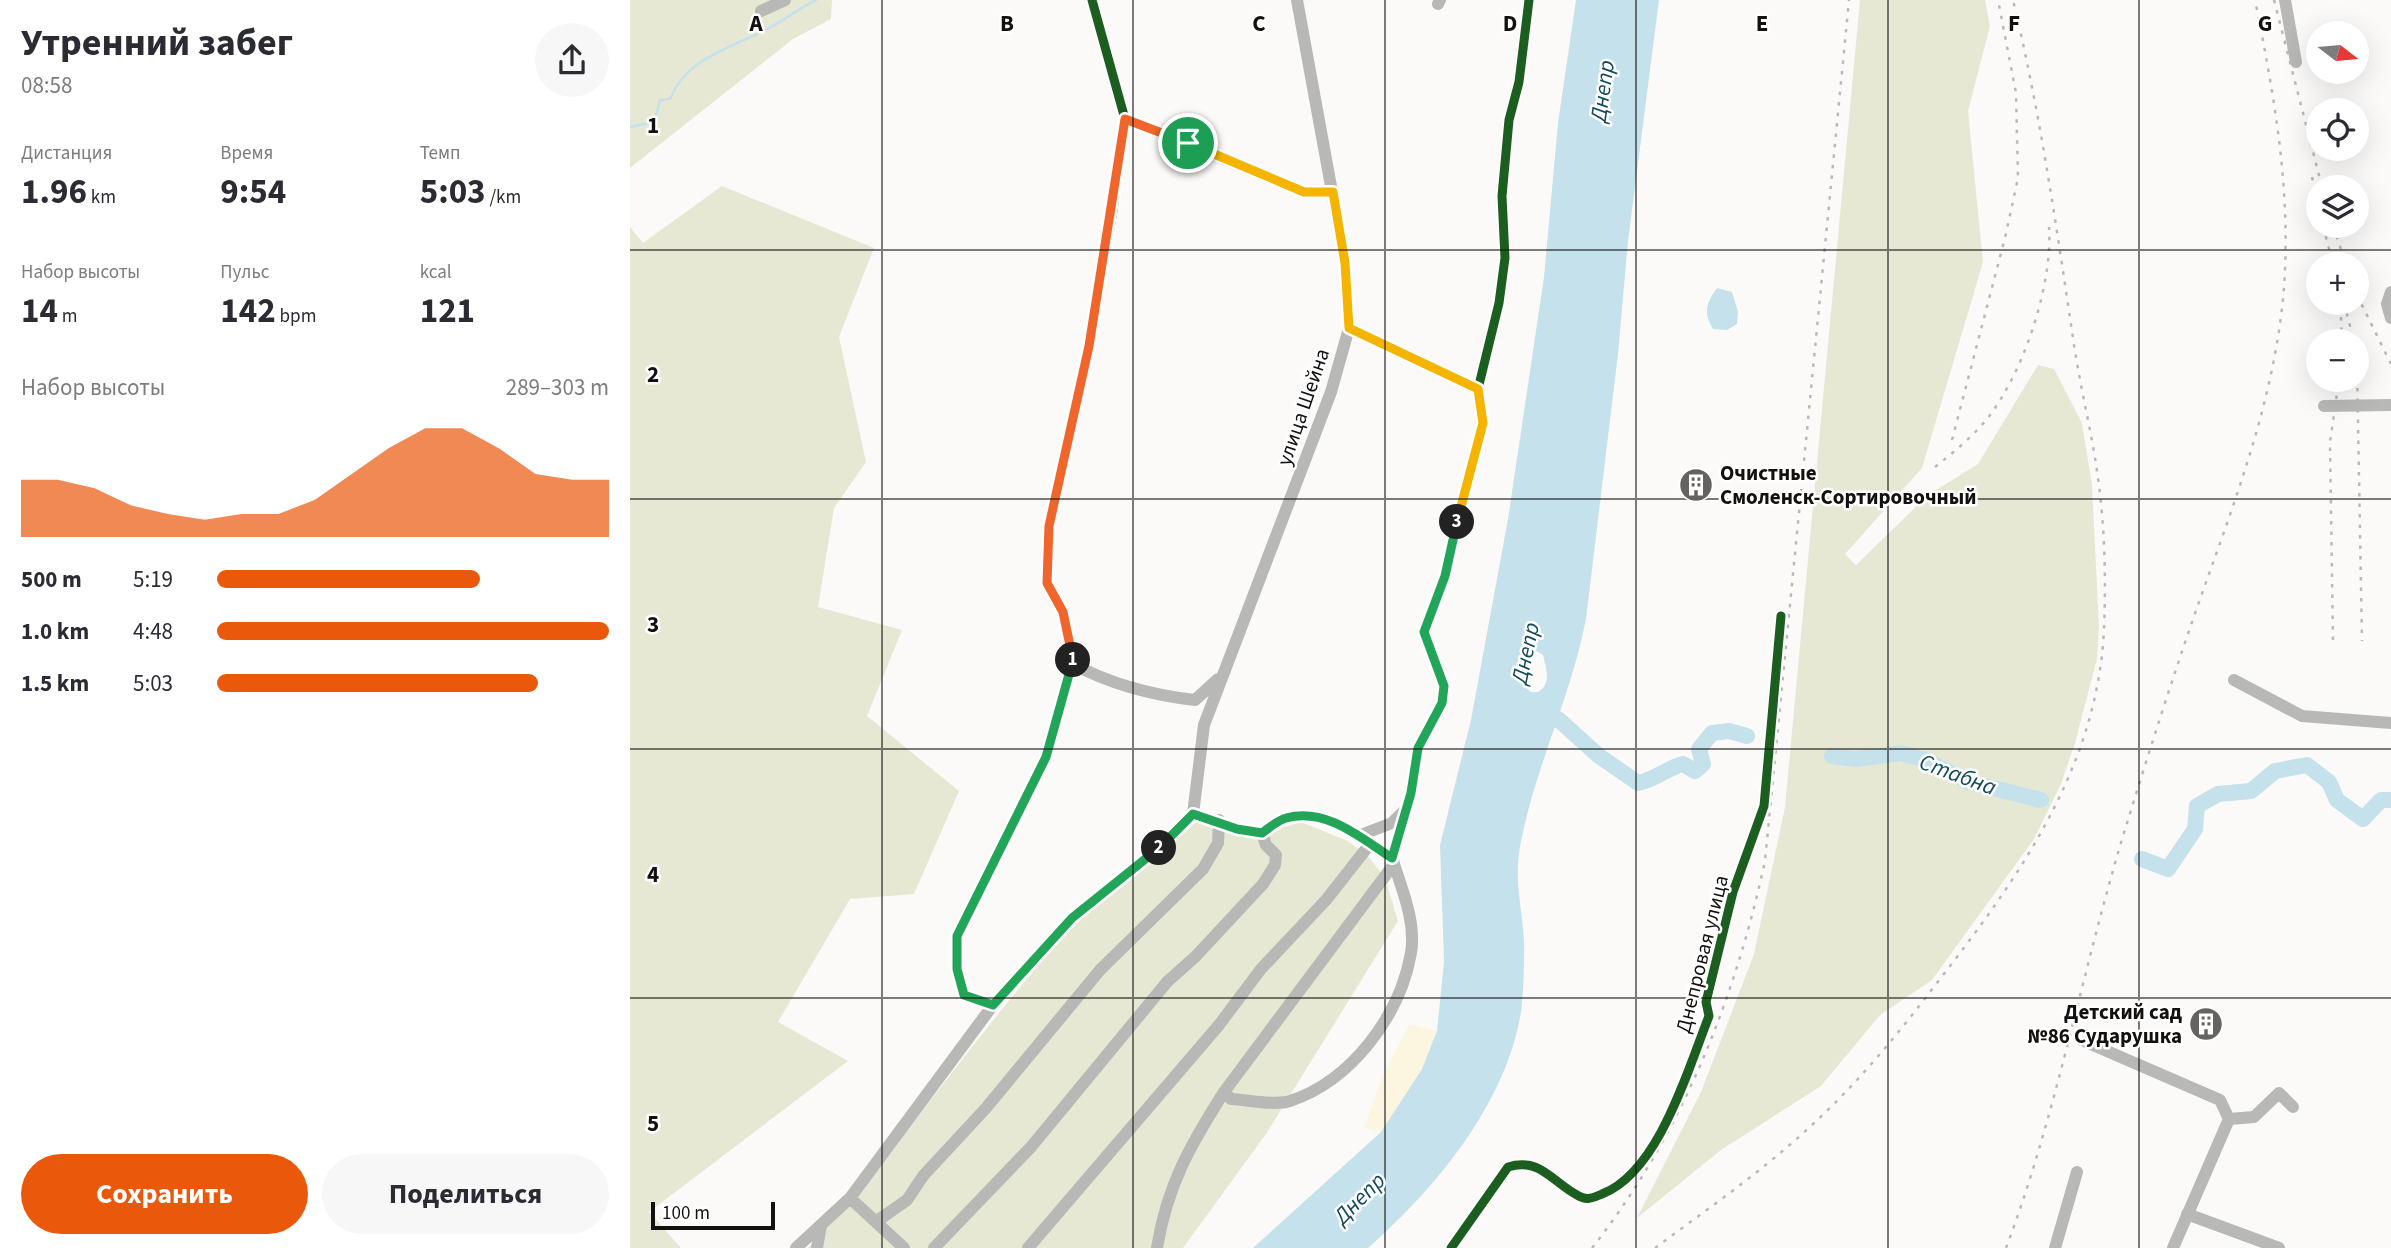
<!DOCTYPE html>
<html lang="ru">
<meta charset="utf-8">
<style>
:root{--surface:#fff;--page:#f7f7f7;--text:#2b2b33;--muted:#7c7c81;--accent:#ea580c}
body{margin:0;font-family:"Source Sans 3",sans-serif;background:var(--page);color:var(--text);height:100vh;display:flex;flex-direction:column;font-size:26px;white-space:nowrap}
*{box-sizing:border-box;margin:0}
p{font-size:23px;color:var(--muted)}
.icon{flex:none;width:38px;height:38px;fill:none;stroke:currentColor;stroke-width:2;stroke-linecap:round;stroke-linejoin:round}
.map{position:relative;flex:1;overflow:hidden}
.sheet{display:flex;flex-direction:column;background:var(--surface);width:630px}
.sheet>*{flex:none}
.needle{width:46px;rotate:106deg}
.fabs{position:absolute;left:1676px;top:21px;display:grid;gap:14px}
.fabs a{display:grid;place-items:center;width:63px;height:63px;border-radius:50%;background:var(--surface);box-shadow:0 7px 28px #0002;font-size:35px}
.scale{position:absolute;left:21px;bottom:18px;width:124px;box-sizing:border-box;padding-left:7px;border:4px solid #13110f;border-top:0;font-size:19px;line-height:24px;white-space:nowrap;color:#13110f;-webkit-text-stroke:5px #fff;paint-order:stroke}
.pin{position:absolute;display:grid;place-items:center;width:60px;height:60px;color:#fff;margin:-30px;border:4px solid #fff;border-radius:50%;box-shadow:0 2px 7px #0007}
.km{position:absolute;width:35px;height:35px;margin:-18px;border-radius:50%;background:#222;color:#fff;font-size:19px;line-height:35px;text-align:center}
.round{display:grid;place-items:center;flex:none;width:74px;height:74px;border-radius:37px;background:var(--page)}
.head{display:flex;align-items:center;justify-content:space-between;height:119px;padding:0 21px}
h1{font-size:38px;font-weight:700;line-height:52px}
.metrics{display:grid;grid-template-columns:repeat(3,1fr);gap:10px;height:119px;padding:7px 21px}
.metrics div{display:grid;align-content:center}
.metrics b{font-size:35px;font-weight:700}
.metrics small{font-size:19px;font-weight:400}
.metrics p{font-size:19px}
.chart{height:196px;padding:14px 21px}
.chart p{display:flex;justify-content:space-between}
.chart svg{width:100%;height:126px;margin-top:7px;fill:var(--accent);opacity:.7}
.cta{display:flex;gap:14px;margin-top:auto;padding:14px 21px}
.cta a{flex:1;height:80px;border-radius:42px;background:var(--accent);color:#fff;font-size:28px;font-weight:700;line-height:80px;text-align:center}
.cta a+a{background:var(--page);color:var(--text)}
ul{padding:0 21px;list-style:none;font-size:23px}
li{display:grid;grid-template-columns:112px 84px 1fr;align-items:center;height:52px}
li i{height:18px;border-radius:9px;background:var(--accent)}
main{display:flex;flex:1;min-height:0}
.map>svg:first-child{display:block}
</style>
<main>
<section class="sheet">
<div class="head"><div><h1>Утренний забег</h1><p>08:58</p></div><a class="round"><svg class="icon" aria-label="share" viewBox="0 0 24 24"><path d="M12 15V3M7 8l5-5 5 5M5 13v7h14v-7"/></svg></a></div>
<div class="metrics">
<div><p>Дистанция</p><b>1.96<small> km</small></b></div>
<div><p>Время</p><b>9:54</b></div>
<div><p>Темп</p><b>5:03<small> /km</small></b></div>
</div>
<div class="metrics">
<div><p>Набор высоты</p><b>14<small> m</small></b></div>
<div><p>Пульс</p><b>142<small> bpm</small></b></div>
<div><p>kcal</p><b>121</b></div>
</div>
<div class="chart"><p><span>Набор высоты</span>289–303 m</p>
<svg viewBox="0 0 160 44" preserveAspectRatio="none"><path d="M0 44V24L10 24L20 27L30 33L40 36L50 38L60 36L70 36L80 31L90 22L100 13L110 6L120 6L130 13L140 22L150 24L160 24V44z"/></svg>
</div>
<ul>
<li><b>500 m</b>5:19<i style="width:67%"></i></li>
<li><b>1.0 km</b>4:48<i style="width:100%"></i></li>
<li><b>1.5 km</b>5:03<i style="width:82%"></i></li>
</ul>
<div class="cta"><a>Сохранить</a><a>Поделиться</a></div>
</section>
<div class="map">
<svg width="1761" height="1248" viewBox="0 0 1761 1248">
<rect width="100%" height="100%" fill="#fcfaf8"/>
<path fill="#e6e8d4" d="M0 0H202L201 19 163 39 0 168Z
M1230 0H1355L1360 26 1338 111 1353 262 1292 468 1215 554 1226 565 1298 495 1348 464 1408 365 1424 369 1452 423 1462 485 1469 627 1467 659 1445 743 1431 784 1404 839 1302 980 1250 1015 1191 1086 1091 1150 1007 1218 1071 1092 1124 954 1155 807Z
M92 186 244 248 209 337 236 462 204 508 188 607 272 630 237 716 329 791 284 894 220 899 148 1022 218 1061 19 1212 51 1248H0V227L13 243Z
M566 822 617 838 671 822 718 841 738 856 755 878 768 921 636 1134 553 1248H178C268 1150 342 1040 430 940 469 894 523 864 566 822Z"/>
<path fill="#fcf6e0" d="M779 1024 807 1031 792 1069 751 1132 734 1128 753 1075Z"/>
<path fill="#c5e1eb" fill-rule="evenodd" d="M946 0H1029L998 241 988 354 956 619C941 698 902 773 889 853 884 889 896 923 894 959 894 976 893 995 891 1012 876 1104 806 1188 738 1248H623L751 1132 792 1069 807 1031 814 962 810 845 841 720 878 519 914 277 928 123ZM906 651 913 655C916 668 922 684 908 692H901C890 681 893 658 906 651Z
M1087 288 1102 292 1108 312 1107 324 1097 330 1083 329C1073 313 1076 303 1087 288Z"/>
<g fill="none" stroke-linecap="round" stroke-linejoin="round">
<path stroke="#c5e1eb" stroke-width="2.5" d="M0 127 24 122 30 100 40 99C57 57 102 48 139 28 155 20 169 8 186 0"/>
<path stroke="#c5e1eb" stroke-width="16" d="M910 723 928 719 969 756 1008 783C1025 780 1037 768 1053 764L1065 771 1073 764 1069 749 1082 733 1099 731 1117 736
M1202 756 1226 759 1271 753 1295 760 1339 782 1411 800
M1512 859 1538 869 1565 829 1567 806 1588 794 1621 791 1645 771 1677 765 1699 782 1707 800 1733 819 1751 800H1761"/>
<path stroke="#b8b9b7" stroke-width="12" d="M1655 0 1666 62
M808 4 810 0
M131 11 155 0
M495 119 674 192H703
M1761 292 1757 304 1761 318
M719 328 848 389
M1694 406 1761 405
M443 664C482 685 521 695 565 700L588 679
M1604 680 1672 716 1761 723
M563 814 607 829 632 833C639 828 648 820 656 818 696 807 731 838 763 858L764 864C773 892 786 923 781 953 770 1016 721 1081 660 1101 645 1106 618 1100 601 1099L594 1092 764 864
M563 814 574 725 701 392 719 328 715 263 667 0
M728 836 762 823 774 811
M763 858 781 793 787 748 812 703 814 686 794 632 815 576 839 470 853 423 848 389 869 303 875 258 872 196 879 120 889 82 899 0
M363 1005 334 995 327 969V936L416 757 443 664 433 612 417 583 419 526 459 346 483 211 495 119 462 0
M1456 1042 1590 1100 1599 1119
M1599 1119 1624 1117 1649 1093 1663 1107
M220 1198 274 1248
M1557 1214 1649 1248
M247 1221 277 1200 293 1176 356 1108 470 970 573 869 588 843 589 820
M166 1248 220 1198 363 1005 442 918 535 843 563 814
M187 1248 191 1225
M304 1248 401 1147 537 982 566 956 633 884 645 865 646 855 636 845 632 833
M398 1248 589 1025 631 969 696 900 740 844
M527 1248C537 1185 561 1144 594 1092
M821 1248 878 1167C910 1157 922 1182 947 1195 956 1201 963 1198 972 1194 1029 1172 1058 1069 1079 1016L1076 1002 1103 892 1134 806 1151 616
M1425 1248 1447 1172
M1543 1248 1599 1119"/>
<path stroke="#bbb9b8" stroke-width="2.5" stroke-dasharray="3.5 7" stroke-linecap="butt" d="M1644 0 1692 187
M1682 177 1689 207
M1693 226 1703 264
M1703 226 1716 264
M1727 295 1761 364
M1714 303 1724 341
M1711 317 1712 341
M1727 367 1732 641
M1322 440 1375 238 1388 178 1386 93 1368 0
M1305 467C1325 451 1345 435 1360 415 1394 370 1423 284 1419 227
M1703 640 1700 442 1709 380
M962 1248C1051 1135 1105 1000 1135 861L1219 0
M1025 1248C1079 1208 1134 1170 1183 1124 1230 1081 1271 1030 1310 979 1390 876 1468 765 1474 629 1476 582 1475 533 1469 486 1463 436 1450 388 1443 338 1426 224 1410 112 1383 0
M1376 1248C1426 1116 1452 972 1493 836 1517 758 1542 679 1569 602 1607 495 1650 385 1655 270 1659 177 1643 90 1625 0"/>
<g stroke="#fff" stroke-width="13">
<path id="cycleway" d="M763 858 781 793 787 748 812 703 814 686 794 632 815 576 839 470 853 423 848 389 869 303 875 258 872 196 879 120 889 82 899 0
M363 1005 334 995 327 969V936L416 757 443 664 433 612 417 583 419 526 459 346 483 211 495 119 462 0
M821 1248 878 1167C910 1157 922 1182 947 1195 956 1201 963 1198 972 1194 1029 1172 1058 1069 1079 1016L1076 1002 1103 892 1134 806 1151 616"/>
</g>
<use href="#cycleway" stroke="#1b5e20" stroke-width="9"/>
</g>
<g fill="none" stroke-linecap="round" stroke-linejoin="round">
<g stroke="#fff" stroke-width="14">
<path id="split-1" d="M443 660 433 612 417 583 419 526 459 346 495 119 558 143"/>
</g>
<g stroke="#fff" stroke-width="14">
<path id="split-2" d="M443 660 416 757 327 936V969L334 995 363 1005 442 918 529 848"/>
</g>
<g stroke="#fff" stroke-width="14">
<path id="split-3" d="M529 848 563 814 607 829 632 833C639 828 648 820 656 818 696 807 731 838 762 858L781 793 788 748 812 703 814 686 794 632 815 576 827 522"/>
</g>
<g stroke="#fff" stroke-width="14">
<path id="split-4" d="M558 143 674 192H703L715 263 719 328 848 389 853 423 827 522"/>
</g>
<use href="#split-1" stroke="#f0652b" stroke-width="9"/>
<use href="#split-2" stroke="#22a559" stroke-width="9"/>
<use href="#split-3" stroke="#22a559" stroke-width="9"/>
<use href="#split-4" stroke="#f5b400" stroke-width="9"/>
</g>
<path fill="none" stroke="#13110f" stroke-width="2" stroke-opacity="0.55" d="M252 0V1248M503 0V1248M755 0V1248M1006 0V1248M1258 0V1248M1509 0V1248M0 250H1761M0 499H1761M0 749H1761M0 998H1761"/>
<defs>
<g id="building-disc" transform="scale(1.75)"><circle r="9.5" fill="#656361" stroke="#fff"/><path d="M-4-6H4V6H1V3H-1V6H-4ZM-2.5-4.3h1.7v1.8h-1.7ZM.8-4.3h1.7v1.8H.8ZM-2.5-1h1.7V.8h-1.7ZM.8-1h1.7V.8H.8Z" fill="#fff"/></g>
</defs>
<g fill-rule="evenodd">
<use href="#building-disc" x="1066" y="485"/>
<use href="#building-disc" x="1576" y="1024"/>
</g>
<g text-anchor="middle" stroke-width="5" stroke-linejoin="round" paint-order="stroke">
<g font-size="21" fill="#13110f" stroke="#fff">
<text transform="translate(673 407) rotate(-71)" y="7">улица Шейна</text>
<text transform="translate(1072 954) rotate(-76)" y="7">Днепровая улица</text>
</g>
<g font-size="21" font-weight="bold" fill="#13110f" stroke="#fff" text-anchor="start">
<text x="1090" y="480">Очистные<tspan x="1090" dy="24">Смоленск-Сортировочный</tspan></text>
<text x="1552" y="1019" text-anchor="end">Детский сад<tspan x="1552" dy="24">№86 Сударушка</tspan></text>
</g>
<g font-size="23" font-style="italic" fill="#104959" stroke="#fff">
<text transform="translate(972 91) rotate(-82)" y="8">Днепр</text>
<text transform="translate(895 653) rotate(-78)" y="8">Днепр</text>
<text transform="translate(1328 774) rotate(20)" y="8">Стабна</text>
<text transform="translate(729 1198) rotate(-45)" y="8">Днепр</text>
</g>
</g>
<g font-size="23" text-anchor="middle" font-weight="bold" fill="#13110f" stroke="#fff" stroke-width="5" stroke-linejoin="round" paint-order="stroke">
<text x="126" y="31">A</text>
<text x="377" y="31">B</text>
<text x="629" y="31">C</text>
<text x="880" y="31">D</text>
<text x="1132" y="31">E</text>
<text x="1384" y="31">F</text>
<text x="1635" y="31">G</text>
<text x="23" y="133">1</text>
<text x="23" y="382">2</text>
<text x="23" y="632">3</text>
<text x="23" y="882">4</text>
<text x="23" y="1131">5</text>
</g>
</svg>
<div class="fabs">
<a><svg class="needle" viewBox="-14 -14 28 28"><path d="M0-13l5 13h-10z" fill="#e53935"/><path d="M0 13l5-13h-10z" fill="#7c7c81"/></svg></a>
<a><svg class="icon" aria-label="locate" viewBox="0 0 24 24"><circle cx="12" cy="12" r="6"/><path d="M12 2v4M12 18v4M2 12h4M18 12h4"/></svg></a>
<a><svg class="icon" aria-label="layers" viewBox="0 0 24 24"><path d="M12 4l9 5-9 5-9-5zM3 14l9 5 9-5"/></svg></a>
<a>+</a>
<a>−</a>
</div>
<div class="scale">100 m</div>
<div class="pin" style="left:558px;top:143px;background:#1e9e55"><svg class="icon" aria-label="arrive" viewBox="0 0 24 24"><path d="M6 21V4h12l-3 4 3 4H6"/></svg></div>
<b class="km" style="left:443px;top:660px">1</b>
<b class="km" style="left:529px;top:848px">2</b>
<b class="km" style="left:827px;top:522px">3</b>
</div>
</main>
